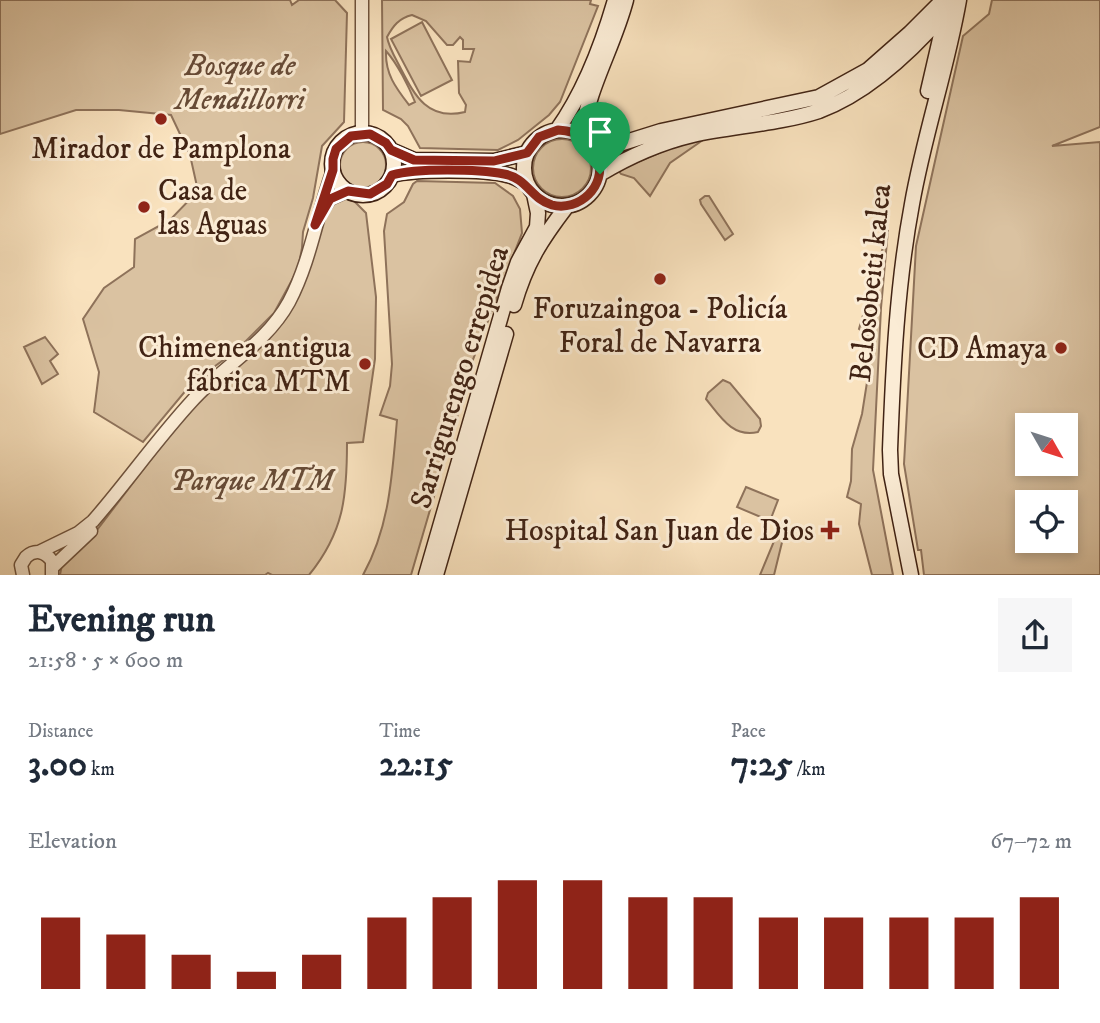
<!DOCTYPE html>
<meta charset="utf-8">
<style>
:root{--surface:#fff;--page:#f6f6f7;--text:#1f2937;--muted:#747a83;--accent:#8f2418}
body{margin:0;font-family:"IM FELL DW Pica",serif;background:var(--page);color:var(--text);height:100vh;display:flex;flex-direction:column;font-size:26px;white-space:nowrap}
*{box-sizing:border-box;margin:0}
p{font-size:23px;color:var(--muted)}
.icon{flex:none;width:38px;height:38px;fill:none;stroke:currentColor;stroke-width:2;stroke-linecap:round;stroke-linejoin:round}
.map{position:relative;height:575px;overflow:hidden}
.panel{display:flex;flex-direction:column;background:var(--surface);flex:1}
.panel>*{flex:none}
.needle{width:46px;rotate:129deg}
.controls{position:absolute;left:1015px;top:413px;display:grid;gap:14px}
.controls a{display:grid;place-items:center;width:63px;height:63px;border-radius:0px;background:var(--surface);box-shadow:0 4px 10px #0003;font-size:35px}
.pin{position:absolute;display:grid;place-items:center;width:60px;height:60px;color:#fff;margin:-72px -30px;border-radius:50% 50% 50% 0;rotate:-45deg;box-shadow:0 0 7px #0007}
.pin .icon{rotate:45deg}
.round{display:grid;place-items:center;flex:none;width:74px;height:74px;border-radius:0px;background:var(--page)}
.summary{display:flex;align-items:center;justify-content:space-between;height:119px;padding:0 28px}
h1{font-size:38px;font-weight:700;line-height:52px}
.metrics{display:grid;grid-template-columns:repeat(3,1fr);gap:10px;height:119px;padding:7px 28px}
.metrics div{display:grid;align-content:center}
.metrics b{font-size:35px;font-weight:700}
.metrics small{font-size:19px;font-weight:400}
.metrics p{font-size:19px}
.chart{height:196px;padding:14px 28px}
.chart p{display:flex;justify-content:space-between}
.chart svg{width:100%;height:126px;margin-top:7px;stroke:var(--accent);stroke-width:6}
.map>svg:first-child{display:block}
</style>
<div class="map">
<svg width="1100" height="575" viewBox="0 0 1100 575">
<rect width="100%" height="100%" fill="#f9e2be"/>
<filter id="stains"><feTurbulence type="fractalNoise" baseFrequency=".00286" numOctaves="4"/><feColorMatrix values="0 0 0 0 .2 0 0 0 0 .09 0 0 0 0 .02 0 0 0 .5 -.17"/></filter>
<radialGradient id="worn" r=".72"><stop offset=".6" stop-color="#630" stop-opacity="0"/><stop offset="1" stop-color="#630" stop-opacity=".3"/></radialGradient>
<path fill="#dac2a1" stroke="#8e725a" stroke-width="2" fill-rule="evenodd" d="M0 0H290L292 5 299 0H335L347 13 344 122 322 146 313 198 303 232 302 248 298 269 274 313 237 350 192 383 143 442 94 412 99 372 83 319 104 288 134 267 135 239 170 220 198 191 190 155 171 115 119 110H76L0 134Z
M382 0H591L590 4 598 6 560 102 549 115 518 140 498 150 420 148 408 126 401 119 383 110ZM412 15 426 21 447 45H453L460 37 463 40V49H474L470 62 458 61 459 93 466 105 465 112C428 121 415 96 401 69 396 59 389 48 387 37 393 26 399 18 412 15ZM386 51C397 63 409 87 415 102L409 105C396 88 385 74 386 51Z
M992 0H1100V127L1052 146 1100 142V575H924L921 550H918L904 464 916 246 963 36 989 14ZM1027 425H1066V464H1027ZM1027 502H1066V541H1027Z
M422 22 452 80 421 96 391 39Z
M533 168a29 29 0 1 1 58 0a29 29 0 1 1-58 0Z
M703 140 670 163 650 196 634 178 621 174 618 170 678 145Z
M340 165a23 23 0 1 1 46 0a23 23 0 1 1-46 0Z
M417 181 495 183 513 196 520 209 522 233 457 401 458 414 411 575H363C390 526 392 475 397 420L380 415 390 386 392 364 384 231 387 214 404 202 413 184Z
M705 196H709L733 234 725 240 701 204 700 200Z
M342 198 354 201 366 213 376 297 375 359 363 442 347 443C347 496 344 532 309 575H272L268 573 265 575H60L62 564 90 539 192 406 282 321 322 217 330 204Z
M888 230 881 308 873 470 893 575H872L859 524 861 504 847 497 851 481 852 449 862 414 868 376 870 338 859 329Z
M45 337 58 354 50 361 58 374 42 384 24 347Z
M723 380 730 383 760 419 761 426 758 432C732 438 720 416 706 399L708 393Z
M746 487 778 500 770 521 737 507Z
M782 522H787L774 575H760Z"/>
<g fill="none" stroke-linecap="round" stroke-linejoin="round">
<g stroke="#6f533e" stroke-width="15">
<path id="tertiary" d="M362 133V0
M323 209 330 199 348 191
M39 552 78 533 93 521C127 482 157 439 192 401 223 366 266 344 289 302 311 260 317 214 333 170
M54 566 91 531
M23 575 21 565 26 557C35 549 45 551 52 561V575"/>
</g>
<g stroke="#412314" stroke-width="17">
<path id="secondary" d="M928 91 949 0
M557 130C584 92 602 45 615 0
M524 168a38 38 0 1 1 76 0a38 38 0 1 1-76 0Z
M332 164a31 31 0 1 1 62 0a31 31 0 1 1-62 0Z
M582 135C588 88 614 46 626 0
M594 148 613 146 661 131 819 97 868 70 910 33 942 1
M391 150 414 160 494 161 527 153
M600 174C630 156 659 143 693 135 733 126 779 124 819 111 868 93 911 52 945 13
M392 175C414 169 485 169 507 175 515 176 521 181 527 184
M514 305C526 263 541 240 567 206
M426 575 509 288 518 262 537 227 538 213 534 194
M436 575 506 334
M911 575 891 474 890 450C893 368 897 284 912 204 924 135 947 69 959 0"/>
</g>
<use href="#tertiary" stroke="#fbecd5" stroke-width="12"/>
<use href="#secondary" stroke="#fbecd5" stroke-width="14"/>
</g>
<g fill="none" stroke-linecap="round" stroke-linejoin="round">
<g stroke="#fff" stroke-width="14">
<path id="route" d="M558 130C576 131 593 138 598 158 607 186 579 212 552 205 531 199 527 178 504 174 478 169 416 168 392 175L387 184 370 194 348 191 330 199 315 225 333 170V159L336 149 351 136 370 134 386 143 391 150 414 160 494 161 527 153 539 137Z"/>
</g>
<use href="#route" stroke="#8f2418" stroke-width="9"/>
</g>
<g fill="#8f2418" stroke="#fbecd5" stroke-width="2.5">
<circle cx="161" cy="119" r="7"/>
<circle cx="144" cy="207" r="7"/>
<circle cx="660" cy="279" r="7"/>
<circle cx="1061" cy="348" r="7"/>
<circle cx="365" cy="364" r="7"/>
<path d="M826.5 519.5h7v7h7v7h-7v7h-7v-7h-7v-7h7z"/>
</g>
<g text-anchor="middle" stroke-width="6" stroke-linejoin="round" paint-order="stroke">
<g font-size="30" font-style="italic" fill="#674b37" stroke="#fbecd5">
<text x="240" y="75">Bosque de<tspan x="240" dy="34">Mendillorri</tspan></text>
<text x="252" y="490">Parque MTM</text>
</g>
<g font-size="30" fill="#412314" stroke="#fbecd5" text-anchor="end">
<text x="161" y="158" text-anchor="middle">Mirador de Pamplona</text>
<text x="158" y="200" text-anchor="start">Casa de<tspan x="158" dy="34">las Aguas</tspan></text>
<text x="660" y="318" text-anchor="middle">Foruzaingoa - Policía<tspan x="660" dy="34">Foral de Navarra</tspan></text>
<text x="351" y="357">Chimenea antigua<tspan x="351" dy="34">fábrica MTM</tspan></text>
<text x="1047" y="358">CD Amaya</text>
<text x="814" y="540">Hospital San Juan de Dios</text>
</g>
<g font-size="30" fill="#412314" stroke="#fbecd5">
<text transform="translate(870 283) rotate(-84)" y="10">Belosobeiti kalea</text>
<text transform="translate(459 377) rotate(-73)" y="10">Sarrigurengo errepidea</text>
</g>
</g>
<rect width="100%" height="100%" filter="url(#stains)"/>
<rect width="100%" height="100%" fill="url(#worn)"/>
</svg>
<div class="controls">
<a><svg class="needle" viewBox="-14 -14 28 28"><path d="M0-13l5 13h-10z" fill="#e53935"/><path d="M0 13l5-13h-10z" fill="#747a83"/></svg></a>
<a><svg class="icon" aria-label="locate" viewBox="0 0 24 24"><circle cx="12" cy="12" r="6"/><path d="M12 2v4M12 18v4M2 12h4M18 12h4"/></svg></a>
</div>
<div class="pin" style="left:600px;top:174px;background:#1e9e55"><svg class="icon" aria-label="arrive" viewBox="0 0 24 24"><path d="M6 21V4h12l-3 4 3 4H6"/></svg></div>
</div>
<section class="panel">
<div class="summary"><div><h1>Evening run</h1><p>21:58 · 5 × 600 m</p></div><a class="round"><svg class="icon" aria-label="share" viewBox="0 0 24 24"><path d="M12 15V3M7 8l5-5 5 5M5 13v7h14v-7"/></svg></a></div>
<div class="metrics">
<div><p>Distance</p><b>3.00<small> km</small></b></div>
<div><p>Time</p><b>22:15</b></div>
<div><p>Pace</p><b>7:25<small> /km</small></b></div>
</div>
<div class="chart"><p><span>Elevation</span>67–72 m</p>
<svg viewBox="0 0 160 44" preserveAspectRatio="none"><path d="M5 44V19M15 44V25M25 44V32M35 44V38M45 44V32M55 44V19M65 44V12M75 44V6M85 44V6M95 44V12M105 44V12M115 44V19M125 44V19M135 44V19M145 44V19M155 44V12"/></svg>
</div>
</section>
